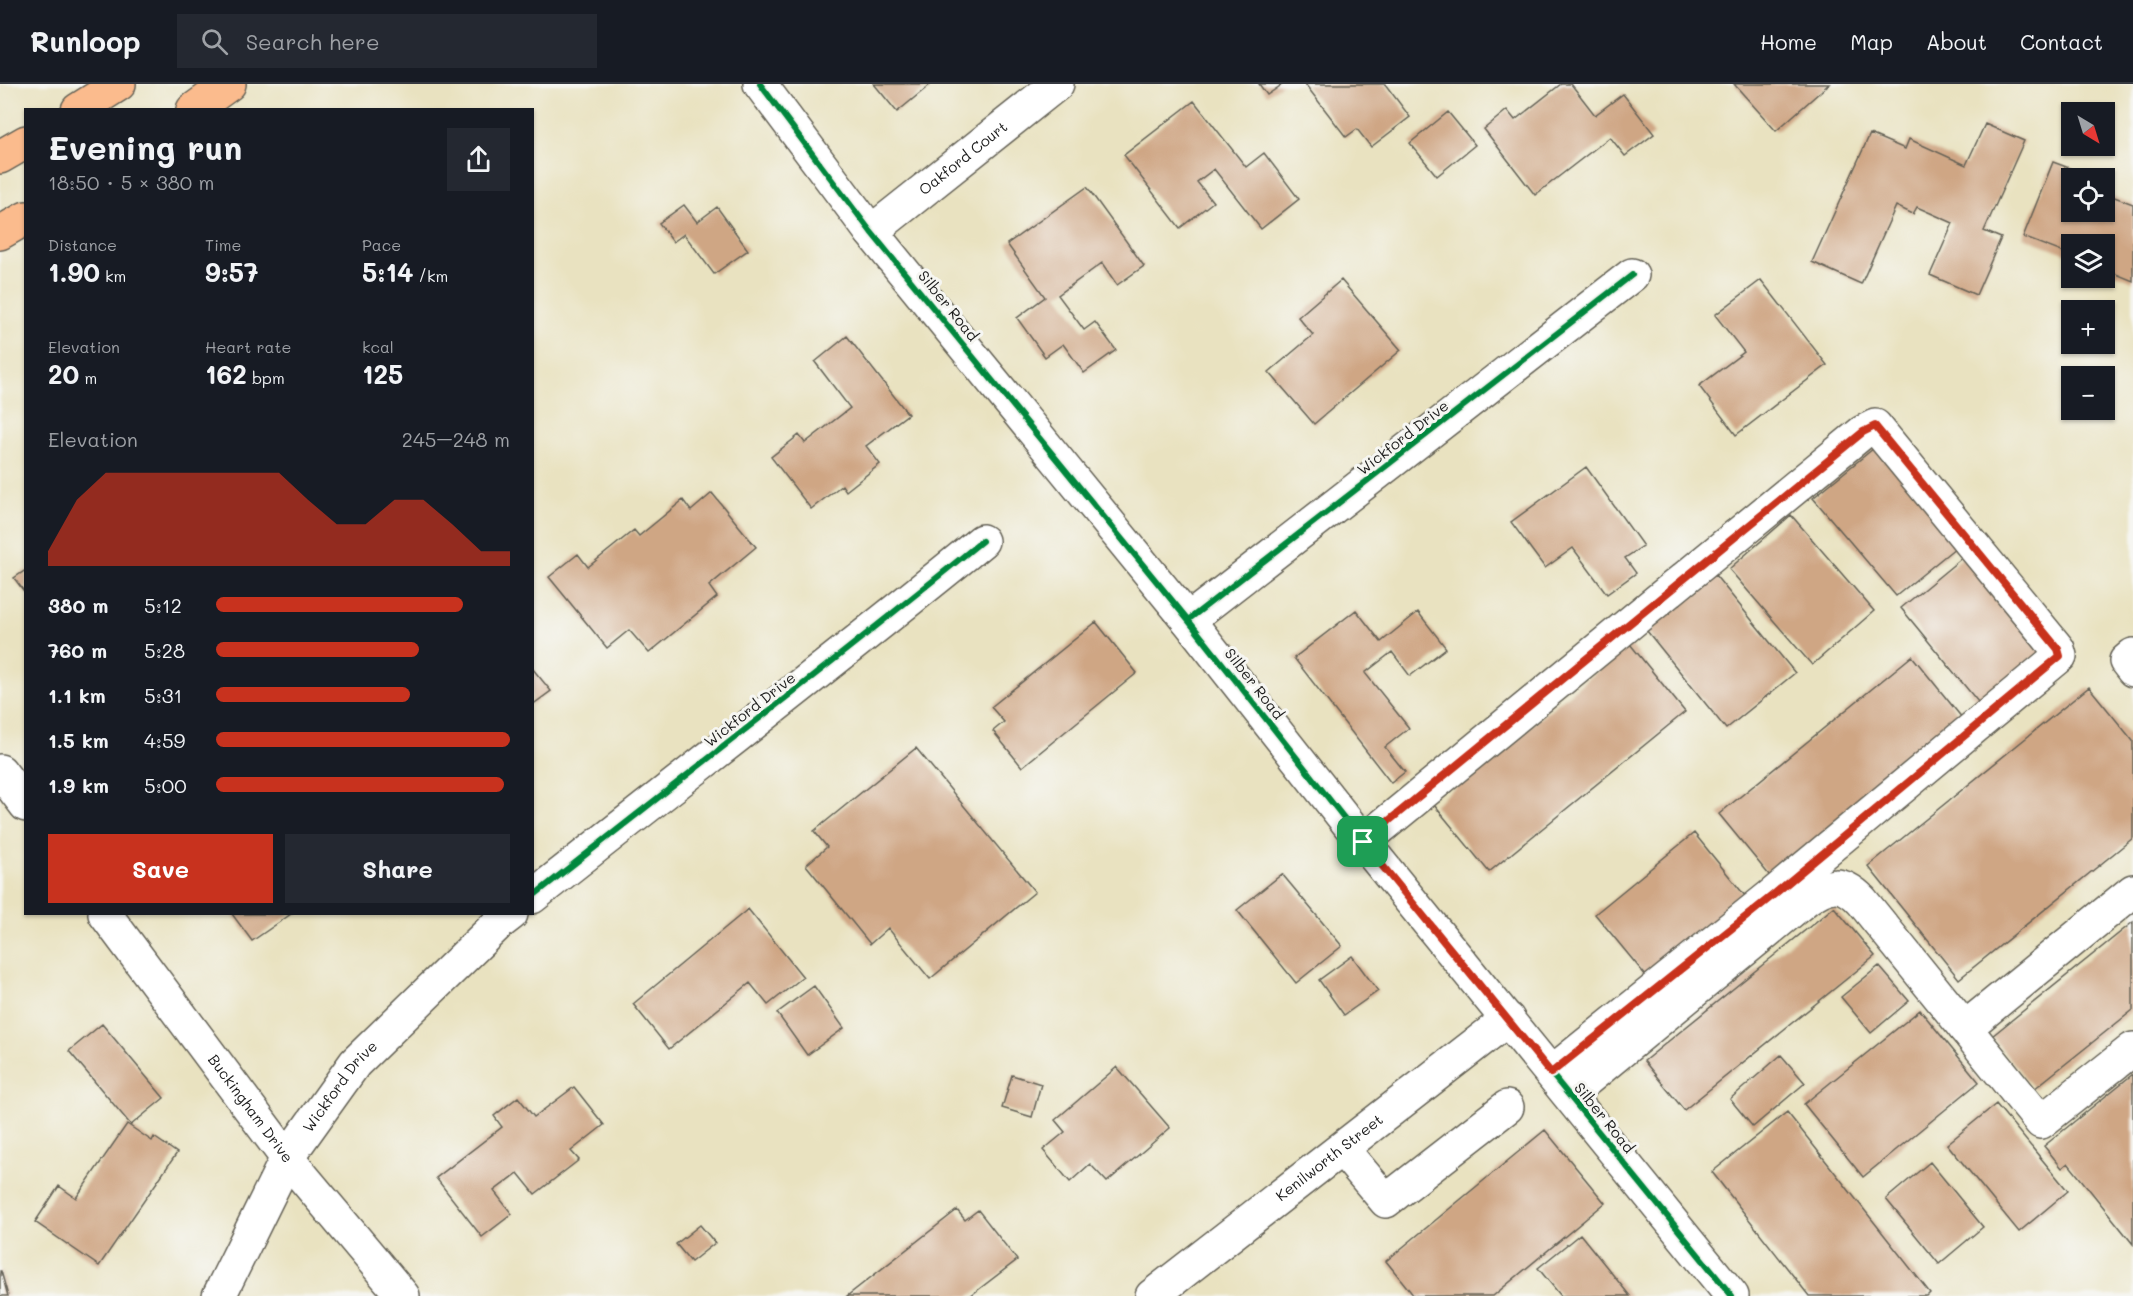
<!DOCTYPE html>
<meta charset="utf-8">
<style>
:root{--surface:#171b24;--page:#242831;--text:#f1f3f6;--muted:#9ea1a6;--line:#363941;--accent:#c8321e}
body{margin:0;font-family:Mali,sans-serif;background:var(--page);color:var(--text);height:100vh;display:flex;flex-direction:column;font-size:22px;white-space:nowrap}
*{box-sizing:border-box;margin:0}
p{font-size:20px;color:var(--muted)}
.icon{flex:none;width:33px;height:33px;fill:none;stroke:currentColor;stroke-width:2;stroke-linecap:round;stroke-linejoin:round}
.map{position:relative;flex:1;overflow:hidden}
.sheet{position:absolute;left:24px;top:24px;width:510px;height:807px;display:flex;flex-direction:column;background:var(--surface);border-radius:0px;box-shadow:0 2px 4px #0004}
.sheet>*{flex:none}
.needle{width:39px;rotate:142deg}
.buttons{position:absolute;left:2061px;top:18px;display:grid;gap:12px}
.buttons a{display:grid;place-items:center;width:54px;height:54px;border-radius:0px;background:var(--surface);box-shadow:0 2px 4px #0004;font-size:30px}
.pin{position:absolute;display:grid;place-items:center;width:51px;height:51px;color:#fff;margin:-26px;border-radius:12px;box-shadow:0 3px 9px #0006}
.round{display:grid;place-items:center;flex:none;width:63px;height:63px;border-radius:0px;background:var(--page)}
.summary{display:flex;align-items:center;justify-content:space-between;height:102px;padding:0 24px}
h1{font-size:33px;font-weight:800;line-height:45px}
.metrics{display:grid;grid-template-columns:repeat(3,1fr);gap:9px;height:102px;padding:6px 24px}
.metrics div{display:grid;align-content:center}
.metrics b{font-size:26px;font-weight:800}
.metrics small{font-size:16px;font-weight:400}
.metrics p{font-size:16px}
.chart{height:168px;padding:12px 24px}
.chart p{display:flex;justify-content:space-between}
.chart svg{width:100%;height:108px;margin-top:6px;fill:var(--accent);opacity:.7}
.button{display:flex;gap:12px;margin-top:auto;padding:12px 24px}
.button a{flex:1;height:69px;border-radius:0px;background:var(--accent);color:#fff;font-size:24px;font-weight:800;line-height:69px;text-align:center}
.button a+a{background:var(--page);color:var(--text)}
ul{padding:0 24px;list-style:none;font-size:20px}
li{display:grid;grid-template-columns:96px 72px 1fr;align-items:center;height:45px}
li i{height:15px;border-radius:8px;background:var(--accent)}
header{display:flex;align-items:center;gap:36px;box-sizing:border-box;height:84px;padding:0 30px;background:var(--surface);border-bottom:2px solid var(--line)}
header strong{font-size:28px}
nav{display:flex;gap:33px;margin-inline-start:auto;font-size:21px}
.search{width:420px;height:54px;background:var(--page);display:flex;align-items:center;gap:15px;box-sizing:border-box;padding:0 21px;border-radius:0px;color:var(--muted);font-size:22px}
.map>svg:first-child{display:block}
</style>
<header>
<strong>Runloop</strong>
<div class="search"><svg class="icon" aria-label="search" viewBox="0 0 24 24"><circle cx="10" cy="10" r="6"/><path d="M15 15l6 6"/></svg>Search here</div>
<nav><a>Home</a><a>Map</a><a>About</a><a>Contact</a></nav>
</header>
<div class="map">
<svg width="2133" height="1212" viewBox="0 0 2133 1212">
<rect width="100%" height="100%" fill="#f6f6f2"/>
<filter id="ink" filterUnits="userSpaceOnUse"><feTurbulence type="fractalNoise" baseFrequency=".0167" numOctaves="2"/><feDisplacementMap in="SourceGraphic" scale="12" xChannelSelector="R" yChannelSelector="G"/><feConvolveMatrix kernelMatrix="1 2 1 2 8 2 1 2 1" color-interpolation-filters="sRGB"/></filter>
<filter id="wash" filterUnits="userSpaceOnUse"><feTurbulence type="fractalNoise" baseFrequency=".008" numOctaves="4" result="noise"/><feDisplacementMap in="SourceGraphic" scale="24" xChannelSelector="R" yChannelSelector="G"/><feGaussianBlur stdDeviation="1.35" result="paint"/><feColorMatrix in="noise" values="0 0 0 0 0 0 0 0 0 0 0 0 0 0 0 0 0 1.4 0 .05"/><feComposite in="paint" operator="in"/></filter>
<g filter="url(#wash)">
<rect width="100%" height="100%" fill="#e9e2c0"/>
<g id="blocks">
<path fill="#cfa684" d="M874 0H931L897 28Z
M1259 0H1283L1267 11Z
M1305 0H1385L1410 33 1371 63 1357 45 1346 53Z
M1561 0H1571L1595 31 1623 10 1654 50 1625 72 1610 53 1535 111 1484 45 1507 26 1515 36Z
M1734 0H1829L1776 47Z
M1194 17 1246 83 1264 69 1299 115 1261 145 1214 85 1197 98 1213 118 1180 144 1124 71Z
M1448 28 1475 61 1437 92 1410 59Z
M1985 40 2024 57 1984 147 2001 154 1976 211 1930 191 1953 139 1917 123 1913 130 1896 122 1861 200 1812 178 1870 50 1905 65 1909 55 1966 81Z
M2053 78 2096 94H2072V128H2104V109L2133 120V197L2104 185V160H2072V172L2023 153Z
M1087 103 1144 182 1117 201 1102 179 1058 211 1084 246 1095 238 1116 266 1084 289 1063 260 1045 273 1017 234 1045 213 1007 160Z
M684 121 697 138 717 123 748 166 714 190 684 150 673 158 659 139Z
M1341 196 1401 266 1314 340 1269 288 1313 251 1298 233Z
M1761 196 1827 281 1736 351 1699 302 1744 268 1715 231Z
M847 252 908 330 866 362 880 380 846 407 842 401 811 425 771 373 799 351 805 359 850 324 815 278Z
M1879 360 1961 459 1896 512 1813 414Z
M1586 383 1643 462 1625 474 1636 489 1607 510 1573 464 1545 484 1511 438Z
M712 409 756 463 709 502 717 513 649 569 629 546 607 564 549 493 578 470 588 483 634 446 639 452 683 416 691 427Z
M1791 431 1874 527 1812 581 1729 485Z
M1969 468 2051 568 1983 624 1901 524Z
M26 486V510L14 494Z
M1715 491 1795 589 1726 645 1647 547Z
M1356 526 1381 558 1418 528 1446 564 1410 592 1392 568 1365 589 1409 644 1385 663 1405 688 1391 699 1294 574Z
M1096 538 1137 589 1022 683 993 647 1004 638 991 623Z
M1630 560 1685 628 1489 788 1434 721Z
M1912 572 1967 640 1774 797 1719 730Z
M532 584 551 607 532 621Z
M2089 603 2133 657V754L1959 895 1868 782Z
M916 664 1035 808 930 895 888 844 870 860 806 781 827 763 814 747Z
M1694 749 1750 818 1651 898 1595 830Z
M1282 790 1342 862 1296 899 1237 826Z
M1834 823 1875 872 1684 1026 1644 977Z
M748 825 803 893 768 921 750 899 669 965 633 920Z
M232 830H291L252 857Z
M2133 838V926L2034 1005 1992 952Z
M1352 872 1378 907 1344 931 1319 896Z
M1879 882 1909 917 1871 949 1841 913Z
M814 902 844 944 807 971 777 929Z
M1920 926 1979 998 1863 1093 1804 1020Z
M102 940 164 1014 131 1041 69 967Z
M1781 971 1805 999 1753 1043 1730 1015Z
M1117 983 1170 1044 1107 1098 1090 1080 1070 1098 1043 1066 1065 1048 1055 1036Z
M2133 990V1160L2068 1079 2062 1084 2044 1062Z
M1012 991 1041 1000 1032 1033 1002 1024Z
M574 1003 604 1041 571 1067 579 1076 535 1110 518 1089 494 1107 512 1130 482 1153 436 1094 502 1043 494 1032 518 1013 534 1033Z
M1996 1020 2068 1107 2019 1148 1947 1060Z
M1787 1028 1930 1209 1927 1212H1809L1712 1088Z
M127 1040 152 1057 154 1053 177 1069 99 1182 35 1138 59 1102 76 1114Z
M1545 1046 1605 1119 1493 1212H1414L1386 1177Z
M1930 1078 1983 1143 1939 1180 1886 1115Z
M957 1126 965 1136 978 1126 1017 1176 970 1212H847Z
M700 1141 715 1159 691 1178 676 1160Z
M1580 1150 1630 1212H1561L1538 1184Z
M0 1187H1L8 1212H0Z"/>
</g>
</g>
<g filter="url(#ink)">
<use href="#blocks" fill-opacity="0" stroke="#646155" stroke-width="1.5"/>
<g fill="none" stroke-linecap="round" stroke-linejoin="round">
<g stroke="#646155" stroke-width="36">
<g id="minor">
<path d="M760 0 871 148 1188 536 1363 758 1732 1212"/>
<path id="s1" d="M871 148 1057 0"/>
<path d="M1188 536 1632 191"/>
<path d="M2133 571 2126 577 2133 586"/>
<path d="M0 687 26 721"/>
<path d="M1363 758 1863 348 1875 342 2058 565 2060 572 1771 812 1551 989"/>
<path d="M532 813C682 694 834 578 982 457"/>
<path id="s2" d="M105 830 287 1074 403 1212"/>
<path d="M1965 944 2133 807"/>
<path d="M1569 1010 1806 815C1829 799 1842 796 1862 817L2041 1038 2133 965"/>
<path d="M1342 1065 1386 1117 1507 1023"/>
<path id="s3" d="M219 1212 287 1074 355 979 498 840 511 830"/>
<path id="s4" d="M1152 1212 1508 935"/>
</g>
</g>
<g stroke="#646155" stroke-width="36">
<path id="major" d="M78 26 119 0
M193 26 229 0
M0 73 26 58
M0 149 26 134"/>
</g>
<use href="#minor" stroke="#fff" stroke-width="33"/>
<use href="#major" stroke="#fbbb8d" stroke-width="33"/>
<g stroke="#f6f6f2" stroke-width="10">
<path id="cycleway" d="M760 0 871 148 1188 536 1363 758 1732 1212
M1188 536 1632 191
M532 813C682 694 834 578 982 457"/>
</g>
<use href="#cycleway" stroke="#00873e" stroke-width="6"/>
</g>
</g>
<g fill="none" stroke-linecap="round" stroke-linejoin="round" filter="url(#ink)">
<g stroke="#fff" stroke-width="12">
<path id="route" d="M1875 342 2058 565 2060 572 1772 812 1551 989 1363 758 1863 348Z"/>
</g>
<use href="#route" stroke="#c8321e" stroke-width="8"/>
</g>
<g text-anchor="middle" stroke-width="6" stroke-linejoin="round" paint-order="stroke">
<g font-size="15" fill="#1c1c1c" stroke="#f6f6f2">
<text dy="5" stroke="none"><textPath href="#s1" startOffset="118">Oakford Court</textPath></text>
<text transform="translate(948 222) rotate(51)" y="5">Silber Road</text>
<text transform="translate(1403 354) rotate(-38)" y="5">Wickford Drive</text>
<text transform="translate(1254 600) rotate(52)" y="5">Silber Road</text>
<text transform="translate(750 626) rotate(-38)" y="5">Wickford Drive</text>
<text dy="5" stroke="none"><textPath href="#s3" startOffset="243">Wickford Drive</textPath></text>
<text dy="5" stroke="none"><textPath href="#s2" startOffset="243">Buckingham Drive</textPath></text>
<text transform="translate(1604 1034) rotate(51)" y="5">Silber Road</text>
<text dy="5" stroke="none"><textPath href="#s4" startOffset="225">Kenilworth Street</textPath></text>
</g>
</g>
</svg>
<div class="buttons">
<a><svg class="needle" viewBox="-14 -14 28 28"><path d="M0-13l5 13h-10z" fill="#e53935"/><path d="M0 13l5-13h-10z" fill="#9ea1a6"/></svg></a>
<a><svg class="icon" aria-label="locate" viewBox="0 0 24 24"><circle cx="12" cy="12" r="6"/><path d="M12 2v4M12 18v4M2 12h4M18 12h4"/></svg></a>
<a><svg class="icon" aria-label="layers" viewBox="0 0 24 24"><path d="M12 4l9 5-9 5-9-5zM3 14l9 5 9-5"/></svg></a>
<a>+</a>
<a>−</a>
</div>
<div class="pin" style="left:1363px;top:758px;background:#1e9e55"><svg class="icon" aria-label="arrive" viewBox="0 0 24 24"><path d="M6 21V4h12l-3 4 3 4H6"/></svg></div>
<section class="sheet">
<div class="summary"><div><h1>Evening run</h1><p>18:50 · 5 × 380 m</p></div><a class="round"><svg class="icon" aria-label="share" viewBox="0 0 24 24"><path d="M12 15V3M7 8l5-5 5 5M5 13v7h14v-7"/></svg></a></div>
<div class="metrics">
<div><p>Distance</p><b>1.90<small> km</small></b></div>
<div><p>Time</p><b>9:57</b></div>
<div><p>Pace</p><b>5:14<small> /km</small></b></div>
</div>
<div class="metrics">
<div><p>Elevation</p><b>20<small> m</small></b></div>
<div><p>Heart rate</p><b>162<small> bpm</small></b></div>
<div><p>kcal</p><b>125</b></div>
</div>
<div class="chart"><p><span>Elevation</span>245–248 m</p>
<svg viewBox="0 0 160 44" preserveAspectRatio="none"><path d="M0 44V38L10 17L20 6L30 6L40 6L50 6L60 6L70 6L80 6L90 17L100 27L110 27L120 17L130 17L140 27L150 38L160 38V44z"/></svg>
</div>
<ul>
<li><b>380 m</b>5:12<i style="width:84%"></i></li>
<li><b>760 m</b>5:28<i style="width:69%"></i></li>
<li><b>1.1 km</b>5:31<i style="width:66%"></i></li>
<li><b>1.5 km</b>4:59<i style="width:100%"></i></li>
<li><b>1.9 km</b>5:00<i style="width:98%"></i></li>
</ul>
<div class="button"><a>Save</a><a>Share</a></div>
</section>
</div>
